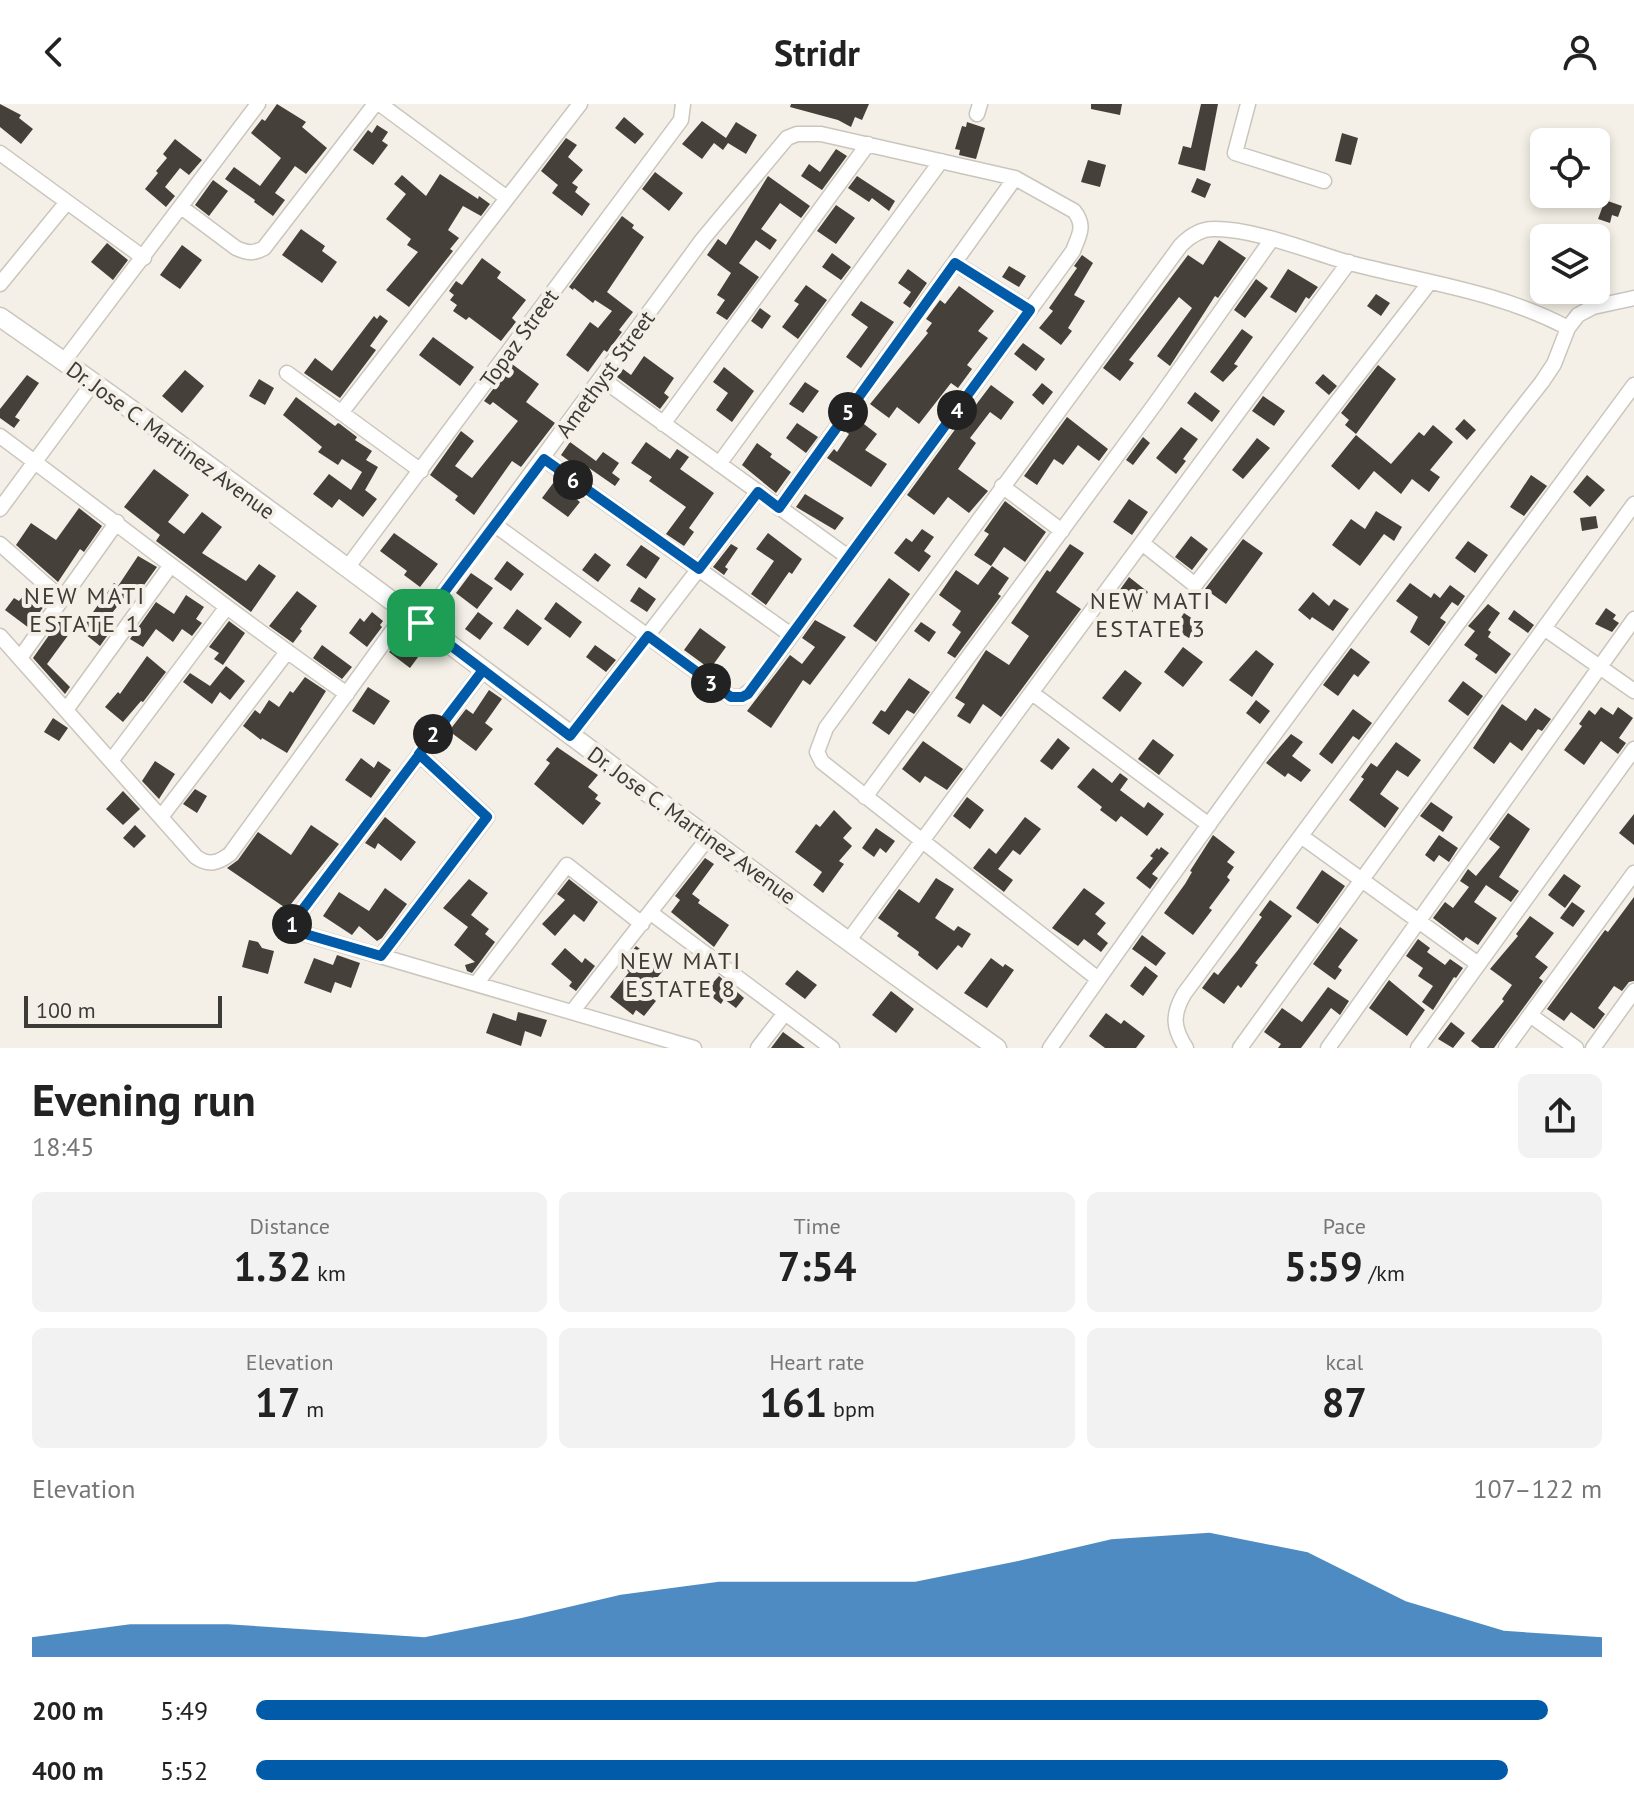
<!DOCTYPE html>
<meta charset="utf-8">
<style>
:root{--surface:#fff;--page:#f2f2f2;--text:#222;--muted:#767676;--accent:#025ba9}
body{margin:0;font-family:"PT Sans",sans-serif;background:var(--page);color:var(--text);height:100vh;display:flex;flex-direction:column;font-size:30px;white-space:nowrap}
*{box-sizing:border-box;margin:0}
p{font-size:26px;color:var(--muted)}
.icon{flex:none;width:44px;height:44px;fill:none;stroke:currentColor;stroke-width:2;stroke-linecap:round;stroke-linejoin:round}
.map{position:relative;height:944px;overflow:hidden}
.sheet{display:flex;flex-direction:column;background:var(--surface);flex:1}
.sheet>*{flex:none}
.fabs{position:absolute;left:1530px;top:24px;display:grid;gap:16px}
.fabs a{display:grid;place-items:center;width:80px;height:80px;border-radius:12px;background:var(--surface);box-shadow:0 4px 12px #0003;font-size:40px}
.scale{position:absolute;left:24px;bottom:20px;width:198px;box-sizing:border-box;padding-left:8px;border:4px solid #3d3b38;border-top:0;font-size:22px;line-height:28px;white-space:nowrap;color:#3d3b38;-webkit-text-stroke:6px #f4f0e7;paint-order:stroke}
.pin{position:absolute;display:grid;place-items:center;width:68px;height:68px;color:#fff;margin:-34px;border-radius:16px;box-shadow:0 4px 12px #0006}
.km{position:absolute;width:40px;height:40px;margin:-20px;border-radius:50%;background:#222;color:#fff;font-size:22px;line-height:40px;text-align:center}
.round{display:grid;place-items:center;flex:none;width:84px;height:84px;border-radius:12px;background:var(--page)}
.head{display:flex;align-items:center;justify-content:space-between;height:136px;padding:0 32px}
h1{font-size:44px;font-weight:700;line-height:60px}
.stats{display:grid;grid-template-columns:repeat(3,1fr);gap:12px;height:136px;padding:8px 32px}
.stats div{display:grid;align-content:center;border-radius:12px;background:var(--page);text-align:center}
.stats b{font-size:40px;font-weight:700}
.stats small{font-size:22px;font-weight:400}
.stats p{font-size:22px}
.chart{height:224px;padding:16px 32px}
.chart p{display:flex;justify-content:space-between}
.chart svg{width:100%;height:144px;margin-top:8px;fill:var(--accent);opacity:.7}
ul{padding:0 32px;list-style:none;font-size:26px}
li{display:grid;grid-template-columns:128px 96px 1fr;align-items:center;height:60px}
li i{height:20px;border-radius:10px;background:var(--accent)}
header{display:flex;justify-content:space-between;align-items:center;height:104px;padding:0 32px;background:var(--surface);font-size:36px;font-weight:700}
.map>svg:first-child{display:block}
</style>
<header><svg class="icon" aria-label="back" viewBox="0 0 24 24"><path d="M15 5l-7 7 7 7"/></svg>Stridr<svg class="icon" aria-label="person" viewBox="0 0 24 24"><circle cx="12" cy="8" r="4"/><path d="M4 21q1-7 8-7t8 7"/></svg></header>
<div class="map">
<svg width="1634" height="944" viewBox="0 0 1634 944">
<rect width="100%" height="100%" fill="#f4f0e7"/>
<path fill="#454039" d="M0 0 21 11 19 14 33 25 21 40 0 23Z
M277 0 306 18 302 23 327 44 306 70 295 62 275 89 285 96 273 112 254 98 255 96 225 75 234 63 260 82 281 54 251 29 262 15 265 17Z
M791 0H869L862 16 855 13 851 23 838 16 790 3Z
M1091 0H1122L1120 11 1091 5Z
M1201 0H1218L1205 67 1178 60 1183 42 1191 44Z
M624 13 644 30 635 40 615 24Z
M702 17 726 34 736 18 757 31 746 50 728 39 723 46 714 39 702 55 682 40Z
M967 18 985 24 976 55 959 51 960 46 955 45 962 22 966 23Z
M377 21 388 28 382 37 388 41 373 61 353 46 368 26 372 29Z
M1342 29 1358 34 1351 61 1335 57Z
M566 34 577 41 568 53 583 66 572 79 578 83 575 88 590 100 582 112 552 89 558 81 541 67Z
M175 35 202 56 189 71 180 64 165 83 175 92 166 103 145 85 158 69 156 67 167 54 163 50Z
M836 45 847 52 822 86 801 72 809 60 820 68Z
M1088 56 1106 61 1100 83 1081 78Z
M655 68 683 89 669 107 642 85Z
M440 70 478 95 479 92 490 100 481 112 463 102 448 126 459 134 450 145 453 147 409 203 386 186 418 148 407 141 411 135 386 115 406 90 394 80 402 71 426 92Z
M768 72 810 102 801 114 780 99 761 125 777 136 770 146 756 136 739 159 759 173 727 216 716 209 725 196 717 191 731 169 707 151 718 135 726 141Z
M857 72 895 97 889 107 872 94 869 98 848 84Z
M1197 74 1211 80 1205 94 1191 88Z
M213 76 228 87 209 112 195 101Z
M1605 96 1622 102 1618 113 1612 111 1610 119 1598 115Z
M836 101 855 114 836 140 817 127Z
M622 112 634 121 632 124 644 133 607 188 633 208 619 226 622 228 607 248 604 246 588 268 566 251 590 218 598 224 612 207 595 196 593 199 574 184 573 186 569 183Z
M301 125 325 142 322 147 337 158 322 179 282 151Z
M1219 136 1246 154 1218 194 1215 192 1170 262 1157 252 1192 204 1179 193 1129 256 1134 259 1120 277 1103 264 1188 151 1203 161Z
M107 139 128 156 113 176 91 158Z
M182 141 202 156 180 185 160 171Z
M832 149 851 163 841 176 822 163Z
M1082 151 1093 159 1074 191 1085 197 1068 224 1072 227 1061 241 1039 224 1053 207 1049 204 1077 164 1074 162Z
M482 154 501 168 497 174 526 196 512 214 516 218 501 237 469 213 466 216 453 207 457 201 450 196 454 191 449 187 456 177 462 181Z
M1009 162 1026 172 1019 183 1002 173Z
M908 165 927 179 910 204 903 199 911 188 898 179Z
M1288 165 1318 183 1309 195 1306 193 1296 209 1270 193Z
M1256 175 1268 184 1245 214 1234 206Z
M806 181 827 196 798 235 782 223 799 200 794 197Z
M959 182 994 207 978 227 988 234 967 261 972 265 958 284 951 279 919 320 897 303 889 314 870 300 928 229 926 227 932 219 926 215 940 196 945 200Z
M1376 190 1390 199 1381 212 1367 202Z
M861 197 894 218 861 264 846 253 868 223 851 211Z
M760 204 771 212 762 225 751 217Z
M380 211 388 217 370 242 376 246 340 294 304 269 315 254 332 267 374 212 377 215Z
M1242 225 1253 233 1234 260 1238 262 1223 278 1210 268Z
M433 233 474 263 460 282 419 251Z
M1023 239 1045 255 1036 267 1014 250Z
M644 252 674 274 664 289 669 293 660 305 617 273 623 265 631 271Z
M512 260 539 280 526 298 555 319 521 363 512 357 474 411 455 396 458 392 430 371 461 327 474 337 455 362 472 374 518 317 493 298 490 301 484 297Z
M1378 261 1396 275 1356 330 1345 321 1349 316 1341 309Z
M724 263 754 287 732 318 716 306 728 289 713 278Z
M185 266 204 282 182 309 162 292Z
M1323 270 1337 282 1329 291 1315 279Z
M27 271 39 279 15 313 20 316 14 324 0 314V305Z
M259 275 274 284 265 301 249 292Z
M805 278 819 287 803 309 789 300Z
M1042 279 1053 288 1043 301 1032 291Z
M991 281 1014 298 1001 316 990 308 970 334 976 339 958 365 988 387 969 409 948 393 934 411 907 391 973 301 975 302Z
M1195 288 1220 307 1212 318 1187 299Z
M1263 292 1285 307 1274 322 1252 307Z
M296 293 335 322 338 319 340 320 357 333 355 336 372 347 366 356 378 363 365 386 377 395 363 413 339 395 332 404 313 390 329 370 351 386 362 368 342 355 338 361 318 348 322 343 283 311Z
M1067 313 1108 345 1099 357 1078 341 1063 361 1054 355 1037 381 1024 372Z
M856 314 877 330 865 346 887 360 871 383 827 354 834 345 837 348 849 330 846 328Z
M1464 315 1476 326 1467 336 1455 325Z
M797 319 818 333 806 349 786 334Z
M1433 321 1453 338 1430 366 1440 373 1429 388 1412 375 1401 390 1374 367 1359 386 1331 362 1356 331 1391 360 1419 328 1424 332Z
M1181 323 1198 335 1183 355 1186 357 1176 370 1156 354Z
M1143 333 1150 339 1133 361 1126 356Z
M1257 334 1270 344 1243 375 1232 366Z
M570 338 596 357 603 348 619 359 612 369 620 375 615 382 589 364 585 369 561 351Z
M646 338 670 355 677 345 689 353 680 365 714 389 689 424 694 428 684 442 666 430 686 403 649 377 652 373 631 359Z
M757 339 772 350 770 353 791 368 776 389 742 361Z
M154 365 189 391 168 418 184 430 202 408 222 423 202 449 246 477 259 460 276 472 251 508 156 437 160 431 124 403Z
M1531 371 1547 382 1524 412 1510 403Z
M1587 371 1605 386 1590 403 1573 388Z
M554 378 580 398 568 413 542 394Z
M805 390 844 414 835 426 796 403Z
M1129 395 1148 408 1132 431 1113 418Z
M1005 397 1046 428 1025 458 1004 443 991 462 974 451 989 430 984 427Z
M79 404 102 422 84 448 80 445 58 478 16 441 31 419 56 436Z
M1376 407 1402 423 1394 437 1384 430 1360 462 1332 441 1351 415 1365 425Z
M1596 412 1598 424 1582 427 1580 414Z
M922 425 934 433 924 447 931 452 919 468 894 449 906 434 912 438Z
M394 429 438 460 420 483 404 471 407 467 380 447Z
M768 429 802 455 792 470 789 468 766 501 751 490 774 457 756 445Z
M1191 432 1208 445 1192 466 1175 453Z
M1243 435 1263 449 1226 500 1205 485Z
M1468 437 1488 451 1475 469 1455 454Z
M731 440 738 444 725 463 728 465 724 471 713 463Z
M1070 440 1084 449 1056 488 1081 505 1001 613 983 600 970 620 957 612 965 600 955 594 986 546 1009 561 1029 532 1011 519 1047 466 1050 468Z
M641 441 660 454 646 475 626 461Z
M595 449 611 461 598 478 582 466Z
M138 452 157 463 139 488 132 484 104 519 112 525 100 542 80 526 114 479 118 482Z
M507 457 524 470 511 487 494 475Z
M992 462 1009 474 998 490 1001 492 955 554 947 549 961 528 952 521 961 507 939 491 956 466 978 481Z
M471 469 493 484 477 505 456 489Z
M1129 473 1148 488 1132 508 1114 494Z
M889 474 910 490 876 538 853 522Z
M1410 479 1431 494 1434 489 1440 494 1450 481 1465 492 1458 502 1452 498 1440 514 1446 518 1429 542 1410 528 1418 513 1396 497Z
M639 483 656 495 647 508 630 497Z
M297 487 317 502 300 525 302 527 293 539 269 522Z
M1313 488 1329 502 1334 495 1349 505 1333 527 1312 513 1310 516 1298 506Z
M32 489 46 499 29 524 5 506 14 494 19 497 24 491 28 495Z
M186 491 204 503 196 515 202 519 192 532 182 525 173 538 156 525 143 543 130 535 156 498 174 510Z
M556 498 582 518 570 534 544 515Z
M1488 500 1500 509 1488 526 1491 528 1488 533 1511 550 1496 570 1475 555 1478 551 1464 541 1475 527 1468 522Z
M1606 504 1616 511 1613 515 1619 519 1612 528 1595 520Z
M517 505 542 524 528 542 503 524Z
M1514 506 1534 521 1528 529 1508 515Z
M372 508 383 517 380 521 382 523 367 543 349 529 360 514 364 518Z
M478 508 493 519 480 536 465 525Z
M1184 509 1199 519 1189 534 1174 525Z
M815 516 846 533 810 581 803 576 771 624 747 607 790 551 802 560 815 543 802 534Z
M59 517 72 526 47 560 70 583 65 590 33 554Z
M229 517 245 529 223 561 214 555 219 549 209 543Z
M921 518 936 528 929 538 914 527Z
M700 524 726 543 710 565 684 546Z
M407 532 424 545 410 564 389 548 399 535 403 537Z
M322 541 352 563 342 575 313 554Z
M595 541 616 556 606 568 586 553Z
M1183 543 1203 558 1183 583 1164 568Z
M1351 544 1370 558 1358 573 1354 570 1338 592 1323 581Z
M1256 546 1274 560 1252 593 1229 576Z
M147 552 166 568 143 598 141 597 123 618 105 603 118 588 120 590Z
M226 562 245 577 230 596 220 588 212 600 183 578 190 569 210 582Z
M1125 566 1142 579 1120 608 1102 594Z
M305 573 326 587 287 649 262 634 261 636 243 622 255 606 260 610 269 596 279 603 290 587 293 589Z
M909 574 930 588 914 610 907 606 889 631 872 619 881 606 885 608Z
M1463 577 1483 592 1468 612 1448 597Z
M368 583 390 597 374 621 352 607Z
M489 586 502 595 485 619 493 625 476 647 449 627 466 605 473 610Z
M1256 596 1270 607 1260 620 1246 609Z
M1502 600 1526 617 1535 604 1551 615 1542 627 1538 625 1522 647 1510 638 1494 660 1473 644Z
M1601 603 1613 611 1618 603 1633 614 1619 634 1626 639 1618 650 1601 637 1584 661 1564 646 1582 622 1579 620 1589 606 1595 611Z
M1353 605 1372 619 1359 636 1353 632 1332 660 1319 650Z
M53 614 68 624 59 637 44 628Z
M1291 630 1303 638 1292 652 1311 666 1301 678 1288 669 1285 673 1266 659Z
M1058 634 1070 644 1052 666 1040 657Z
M1153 635 1174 651 1159 671 1138 655Z
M923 637 963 665 947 686 925 672 920 679 902 665Z
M1396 638 1421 656 1408 673 1397 666 1380 690 1399 704 1385 724 1349 696 1364 675 1361 673 1371 659 1377 663Z
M557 643 598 671 588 683 598 691 595 695 601 699 583 721 534 680 550 659 546 656Z
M361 654 374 664 378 657 391 666 371 694 345 676Z
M155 657 175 670 159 695 142 677Z
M1093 664 1112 679 1120 669 1128 675 1120 686 1144 704 1148 698 1164 710 1147 732 1121 712 1116 718 1100 706 1102 703 1077 683Z
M195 685 207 692 197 709 183 700Z
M123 687 140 705 123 721 106 705Z
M967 693 984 706 970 725 953 712Z
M1431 698 1453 713 1443 728 1420 712Z
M834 706 852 724 843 734 852 742 839 757 844 760 823 789 813 781 822 768 795 748 816 720 820 723Z
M1508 709 1530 725 1499 773 1519 787 1511 798 1486 781 1474 798 1497 814 1478 841 1466 833 1463 837 1433 814 1445 798 1453 804 1469 783 1460 777 1468 765 1476 772 1500 743 1489 735Z
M1634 710V741L1619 729Z
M385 713 416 738 401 757 378 739 375 745 365 739Z
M1025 713 1041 725 1020 751 1013 746 998 765 1013 776 1004 788 973 764 989 744 996 750Z
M135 721 146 732 134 744 123 734Z
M311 721 339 740 287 805 227 764 238 756 258 728 291 751Z
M876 724 895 737 886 749 880 744 874 753 862 744Z
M1213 731 1235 748 1227 758 1234 763 1227 773 1230 776 1209 804 1212 806 1193 831 1164 809 1185 780 1192 768 1190 767Z
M1439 731 1458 744 1449 758 1439 751 1434 758 1425 751Z
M1161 743 1169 749 1152 770 1158 774 1150 785 1136 774 1153 754 1150 752 1157 744 1159 746Z
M705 754 714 760 692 790 700 796 698 799 729 821 714 843 671 808 680 796 675 792Z
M1322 766 1345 782 1318 820 1296 804Z
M1564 770 1581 782 1565 804 1548 791Z
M936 774 954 785 935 814 954 827 958 822 971 830 962 844 958 841 937 866 918 851 919 848 897 832 899 829 878 814 899 785 919 799Z
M469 775 488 789 471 811 489 825 485 830 495 838 472 869 467 867 465 861 475 858 454 841 468 823 443 804Z
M569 775 598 798 584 818 574 810 555 832 542 820 565 796 557 790Z
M385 784 407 800 382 834 377 837 359 822 352 831 323 812 339 788 369 807Z
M1084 784 1105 799 1095 810 1106 819 1097 830 1108 839 1101 848 1084 835 1078 842 1052 824Z
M1634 793V877L1629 878 1622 887 1614 882 1598 904 1605 910 1594 925 1571 908 1564 917 1547 905 1605 826 1608 828Z
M1270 796 1292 812 1255 859 1258 861 1241 884 1238 881 1224 900 1202 884 1214 868 1218 871 1238 846 1262 813 1259 811Z
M1572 798 1585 807 1573 823 1560 814Z
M1530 812 1554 829 1535 853 1548 863 1539 874 1543 877 1494 944H1480L1471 937 1504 897 1502 895 1512 881 1490 865 1518 832 1516 830Z
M1340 823 1358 836 1338 863 1342 866 1335 876 1313 860Z
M1142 831 1166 849 1156 862 1132 845Z
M1418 835 1430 844 1427 848 1445 861 1450 855 1463 864 1456 874 1454 873 1433 906 1422 898 1433 882 1418 872 1423 864 1406 852Z
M249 836 258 838 262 844 274 847 268 870 242 863Z
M636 842 665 864 645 889 656 897 644 912 636 906 633 911 610 893 629 868 624 865 630 857 627 854Z
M565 844 582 859 585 854 595 862 576 887 569 882 572 878 551 860Z
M337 851 360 859 351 884 335 878 331 889 304 879 314 854 333 861Z
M991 854 1003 863 1005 860 1014 866 987 904 964 889Z
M1145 862 1158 872 1143 892 1130 882Z
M797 866 817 881 805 895 785 880Z
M719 872 744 894 736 904 724 895 721 900 712 893 716 889 709 883Z
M1389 876 1425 906 1407 932 1369 904Z
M1328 883 1349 897 1340 911 1331 904 1301 944H1278L1281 940 1264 928 1282 904 1302 918Z
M891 887 914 905 896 929 872 911Z
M518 908 547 916 541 933 525 927 521 942 486 929 493 909 516 917Z
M1106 909 1121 920 1124 916 1145 932 1136 944H1105L1089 932Z
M1451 918 1465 929 1453 944 1438 935Z
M783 928 805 944H771Z"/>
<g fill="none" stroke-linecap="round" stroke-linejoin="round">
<g stroke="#cac6bd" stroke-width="17">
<path id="minor" d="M380 0 507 94
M1248 0 1235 49 1324 77
M977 10 980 0
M0 49 144 154
M181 103 236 144C247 149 253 150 264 144L375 0
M955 159 1030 206
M0 180 67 98
M64 257 258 0
M287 269 421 367
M602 275 848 453
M341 309 580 0
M663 320 868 40
M0 332C116 418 229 508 347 590
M544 355 791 531
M719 360 941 57
M1002 382 1062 427
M779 404 1015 74
M0 405 93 279
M1142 439 1195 481 1430 178
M0 440 62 495
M347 464 681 16 683 0
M421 519 702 136 787 34 797 30H821L1015 74 1074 107C1086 122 1079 131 1073 147L753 584 742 593H731L495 421
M1544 524 1634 587
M0 532 196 753C209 762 218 759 230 750L406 508
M20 554 117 418
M483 566 288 825 694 944
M1032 589 1209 721
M66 606 171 461
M570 632 758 388
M111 657 226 504
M865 693 1155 300 1272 135
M161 713 287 548
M1301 732 1478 860
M651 809 832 944
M849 836 1349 158
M381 852 487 713 419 650
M1098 875 822 658 817 648 826 624 1181 141C1190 132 1200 125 1213 125 1253 124 1311 148 1350 159 1423 178 1501 188 1568 224
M476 880 567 761 642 820
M572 908 708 734
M1530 911 1576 944
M758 944 785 909
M1050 944C1208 718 1371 495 1542 278L1554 260 1568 224 1578 211 1593 203 1634 194
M1186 944C1173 924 1172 911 1184 890L1634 281
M1240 944 1634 400
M1328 944 1634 515
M1418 944 1634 645
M1506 944 1634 769
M1593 944 1634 887"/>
</g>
<g stroke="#cac6bd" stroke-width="21">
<path id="tertiary" d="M0 213C339 448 660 706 997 944"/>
</g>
<use href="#minor" stroke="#fff" stroke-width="14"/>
<use href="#tertiary" stroke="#fff" stroke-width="18"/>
</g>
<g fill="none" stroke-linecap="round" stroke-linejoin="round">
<g stroke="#fff" stroke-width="16">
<path id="route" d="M421 519 483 566 288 825 381 852 487 713 419 650 483 566 570 632 648 532 731 593H742L748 590 1030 206 955 159 779 404 758 388 699 465 544 355 421 519"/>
</g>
<use href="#route" stroke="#025ba9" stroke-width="10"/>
</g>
<g text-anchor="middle" stroke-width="8" stroke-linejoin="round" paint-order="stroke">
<g font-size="22" fill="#3d3b38" stroke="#f4f0e7">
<text transform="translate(519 234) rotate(-54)" y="8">Topaz Street</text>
<text transform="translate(605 270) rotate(-54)" y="8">Amethyst Street</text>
<text transform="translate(171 336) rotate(36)" y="8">Dr. Jose C. Martinez Avenue</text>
<text transform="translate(692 721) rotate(36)" y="8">Dr. Jose C. Martinez Avenue</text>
</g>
<g font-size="24" letter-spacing="2" fill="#403c35" stroke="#f4f0e7">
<text x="85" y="500">NEW MATI<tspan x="85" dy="28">ESTATE 1</tspan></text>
<text x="1151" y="505">NEW MATI<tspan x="1151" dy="28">ESTATE 3</tspan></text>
<text x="681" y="865">NEW MATI<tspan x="681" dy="28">ESTATE 8</tspan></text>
</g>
</g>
</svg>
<div class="fabs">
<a><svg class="icon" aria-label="locate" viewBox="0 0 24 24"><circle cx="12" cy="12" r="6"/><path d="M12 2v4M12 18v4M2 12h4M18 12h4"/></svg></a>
<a><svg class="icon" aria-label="layers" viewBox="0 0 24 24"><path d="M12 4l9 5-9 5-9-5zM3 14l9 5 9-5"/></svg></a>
</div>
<div class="scale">100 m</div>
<div class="pin" style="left:421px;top:519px;background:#1e9e55"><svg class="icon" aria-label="arrive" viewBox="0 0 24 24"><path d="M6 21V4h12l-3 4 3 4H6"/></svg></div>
<b class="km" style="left:292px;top:820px">1</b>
<b class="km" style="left:433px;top:630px">2</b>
<b class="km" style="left:711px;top:579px">3</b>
<b class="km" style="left:957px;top:306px">4</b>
<b class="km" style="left:848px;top:308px">5</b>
<b class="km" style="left:573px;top:376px">6</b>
</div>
<section class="sheet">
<div class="head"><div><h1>Evening run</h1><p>18:45</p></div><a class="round"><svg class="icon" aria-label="share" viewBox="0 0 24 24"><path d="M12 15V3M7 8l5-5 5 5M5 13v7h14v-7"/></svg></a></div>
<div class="stats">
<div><p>Distance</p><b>1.32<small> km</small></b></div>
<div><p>Time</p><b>7:54</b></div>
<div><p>Pace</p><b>5:59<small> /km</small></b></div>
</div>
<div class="stats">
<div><p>Elevation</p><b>17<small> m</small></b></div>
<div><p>Heart rate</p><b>161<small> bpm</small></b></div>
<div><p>kcal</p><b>87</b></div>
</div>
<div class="chart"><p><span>Elevation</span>107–122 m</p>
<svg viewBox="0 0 160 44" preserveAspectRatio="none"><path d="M0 44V38L10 34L20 34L30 36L40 38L50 32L60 25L70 21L80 21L90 21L100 15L110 8L120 6L130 12L140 27L150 36L160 38V44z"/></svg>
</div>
<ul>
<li><b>200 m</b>5:49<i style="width:96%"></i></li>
<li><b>400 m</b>5:52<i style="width:93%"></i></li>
</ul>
</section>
